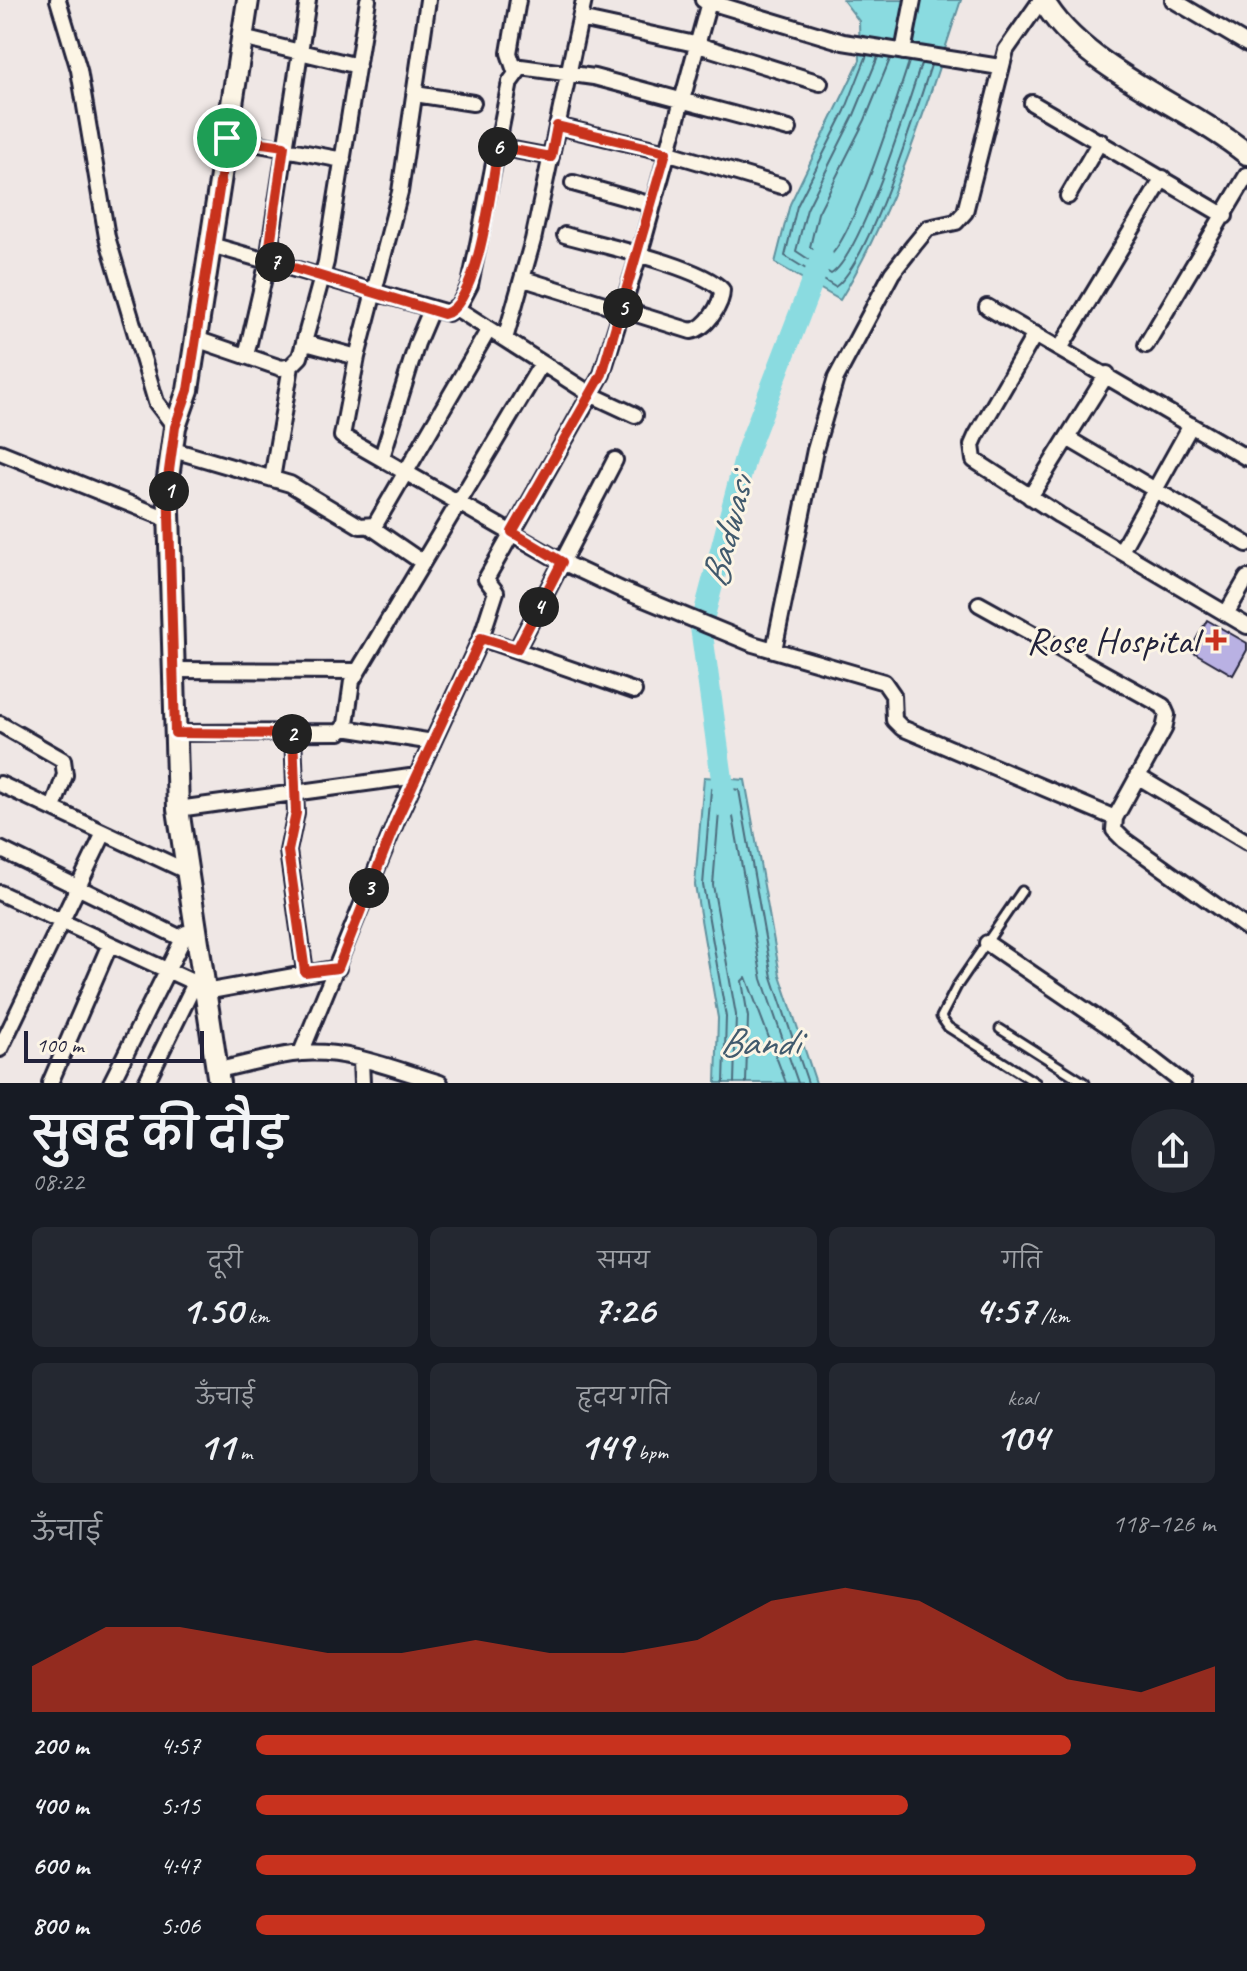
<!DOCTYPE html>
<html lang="hi">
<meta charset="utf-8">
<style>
:root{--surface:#171b24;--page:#242831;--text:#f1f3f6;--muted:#9ea1a6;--accent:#c8321e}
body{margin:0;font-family:Caveat,"Playpen Sans Deva",sans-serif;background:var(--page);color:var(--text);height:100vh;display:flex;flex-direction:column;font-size:30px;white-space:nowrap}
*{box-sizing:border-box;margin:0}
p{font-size:26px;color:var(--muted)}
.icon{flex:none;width:44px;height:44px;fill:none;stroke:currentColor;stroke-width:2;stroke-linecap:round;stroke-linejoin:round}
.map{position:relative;height:1083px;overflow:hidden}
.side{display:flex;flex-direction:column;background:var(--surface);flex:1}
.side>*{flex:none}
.scale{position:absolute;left:24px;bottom:20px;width:180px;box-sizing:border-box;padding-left:8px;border:4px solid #22223b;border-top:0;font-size:22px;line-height:28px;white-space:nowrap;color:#22223b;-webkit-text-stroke:6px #fcf5e5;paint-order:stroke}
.pin{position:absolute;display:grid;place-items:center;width:68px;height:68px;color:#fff;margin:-34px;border:4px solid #fff;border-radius:50%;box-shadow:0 2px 8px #0007}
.km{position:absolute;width:40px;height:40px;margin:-20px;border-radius:50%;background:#222;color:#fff;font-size:22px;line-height:40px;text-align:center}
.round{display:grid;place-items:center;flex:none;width:84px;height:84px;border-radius:42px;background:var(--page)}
.overview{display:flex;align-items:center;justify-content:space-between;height:136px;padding:0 32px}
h1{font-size:44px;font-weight:600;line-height:60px}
.figures{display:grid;grid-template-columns:repeat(3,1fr);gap:12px;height:136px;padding:8px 32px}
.figures div{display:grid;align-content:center;border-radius:12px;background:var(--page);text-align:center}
.figures b{font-size:40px;font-weight:600}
.figures small{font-size:22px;font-weight:400}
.figures p{font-size:22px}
.chart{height:224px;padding:16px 32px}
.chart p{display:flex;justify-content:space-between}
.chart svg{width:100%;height:144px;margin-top:8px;fill:var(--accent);opacity:.7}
ul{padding:0 32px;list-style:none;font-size:26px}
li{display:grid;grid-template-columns:128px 96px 1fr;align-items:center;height:60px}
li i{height:20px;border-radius:10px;background:var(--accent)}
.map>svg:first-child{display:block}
</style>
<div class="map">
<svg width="1247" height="1083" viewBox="0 0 1247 1083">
<rect width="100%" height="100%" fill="#efe7e5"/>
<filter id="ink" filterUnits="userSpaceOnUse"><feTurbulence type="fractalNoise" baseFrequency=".0125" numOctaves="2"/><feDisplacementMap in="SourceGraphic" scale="16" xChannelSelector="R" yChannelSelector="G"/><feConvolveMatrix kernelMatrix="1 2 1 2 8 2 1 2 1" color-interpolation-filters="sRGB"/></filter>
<g filter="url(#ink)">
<path fill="#8adbe0" stroke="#60919e" stroke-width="2" d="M843 0H961C927 103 897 206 840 300L775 263 790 204 860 60 859 21Z
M704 777 745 780 780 975 816 1083H716L718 1018 695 885Z"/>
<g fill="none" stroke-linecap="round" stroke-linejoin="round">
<path stroke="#4c6c7d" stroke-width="2" d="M867 55 845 111 797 206 785 256 835 287C868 265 917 109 931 65
M878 57 854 115 807 209 796 251 831 274C861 256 908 103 921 64
M890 59 865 120 818 213 810 247 827 258C851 246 898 95 909 62
M724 1083 726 1017 703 885 711 790 715 786 739 790 772 977 808 1083
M734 1083 736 1015 713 885 720 800 724 797 730 800 762 979 798 1083
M746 1083 748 1017 742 981 746 977 786 1083"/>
<path stroke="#8adbe0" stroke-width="22" d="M726 808 701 627 747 451 822 256"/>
</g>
<path fill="#b9b1e3" stroke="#22223b" stroke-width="2" d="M1207 620 1247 643V650L1233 675 1190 650Z"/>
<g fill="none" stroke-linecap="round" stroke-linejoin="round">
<g stroke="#22223b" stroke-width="13">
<path id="lane" d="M1022 891 957 986 941 1017 948 1027 1036 1083
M1000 1029 1085 1083"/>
</g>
<g stroke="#22223b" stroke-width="20">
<path id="street" d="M58 0 79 70 107 237 156 402 175 427
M428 0 400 192 357 357 342 436 562 562 622 590 753 644 884 682 893 695 894 720 902 728 1115 818
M703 0 843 42 1000 67
M1173 0 1247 44
M580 19 695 44 820 83
M242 38 358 66
M903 52 913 0
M515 71 509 53 518 0
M415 94 473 103
M1032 103 1225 216
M557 126 666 152 781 186
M227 138 343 160
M498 147 551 157
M573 183 652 205
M1068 196 1100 141
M211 245 448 313 460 304 470 285 510 82 521 67 594 77 789 129
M524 279 691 331C706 329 722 305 722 290 700 266 600 245 565 235
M987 307 1247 458
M456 308 592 395 635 415
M1035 334 976 436 972 445 974 460 1059 515 1247 626
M196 339 281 368 291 366 300 357 326 262 368 0
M505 339 533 240 584 0
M306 343 357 357
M1146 345 1247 175
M1061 347 1163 178
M246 356 268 260 308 0
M1067 438 1247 544
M170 449 290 484 360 526 375 525 489 329
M0 452 170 520
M382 457 417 343 431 310
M272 479 291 366
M1030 497 1107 374
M371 527 422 562
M1121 551 1191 425
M979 604 1163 706 1167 715 1164 729 1115 818 1114 830 1124 840 1247 928
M1226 614 1247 578
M481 638 634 691
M517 649 615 460
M774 650 815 450 836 378 892 273 914 245 928 228 956 222 965 212 1006 50 1041 0
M173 670 358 671
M0 724 63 760 65 775 53 808
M344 728 433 742
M175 733 340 732 346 724 352 681 542 363
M293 734 296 813 288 851 305 972
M1137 776 1247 842
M0 784 186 871
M178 809 417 776
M0 849 183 939
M0 893 195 983
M987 943 1116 1031 1183 1083
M205 992 338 968
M0 1049 104 833
M301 1053 397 819 481 638 496 592 486 579 602 374 643 242 709 2
M361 1061 362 1083
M217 1070C244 1065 274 1055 302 1053 347 1049 397 1070 440 1083
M50 1083 110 944
M111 1083 186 933
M146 1083 198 977"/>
</g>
<g stroke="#22223b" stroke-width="26">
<path id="secondary" d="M1043 0C1081 68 1185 104 1247 154
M219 1083 178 809 168 478 175 427 188 390 248 0"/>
</g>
<use href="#lane" stroke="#fcf5e5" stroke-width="7"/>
<use href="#street" stroke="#fcf5e5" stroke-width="14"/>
<use href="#secondary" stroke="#fcf5e5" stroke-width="20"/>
</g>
</g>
<g fill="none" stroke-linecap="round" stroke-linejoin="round" filter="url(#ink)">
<g stroke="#fff" stroke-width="16">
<path id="route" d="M557 126 666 152 602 374 512 532 562 562 517 649 481 638 397 819 338 968 305 972 288 851 296 813 293 734 175 733 168 478 175 427 188 390 227 138 284 146 268 260 444 314C479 306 492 181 498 147L551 157Z"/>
</g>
<use href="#route" stroke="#c8321e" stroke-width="10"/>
</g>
<path fill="#c8321e" stroke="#fcf5e5" stroke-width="3" d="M1212 628h8v8h8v8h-8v8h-8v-8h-8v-8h8z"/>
<g text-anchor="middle" stroke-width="6" stroke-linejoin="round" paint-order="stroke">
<g font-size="38" fill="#22223b" stroke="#fcf5e5" text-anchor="end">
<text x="1198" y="653">Rose Hospital</text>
</g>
<g font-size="40" font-style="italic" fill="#415a6d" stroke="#fcf5e5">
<text transform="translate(726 532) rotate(-76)" y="14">Badwasi</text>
<text x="759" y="1055">Bandi</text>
</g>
</g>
</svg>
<div class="scale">100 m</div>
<div class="pin" style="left:227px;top:138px;background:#1e9e55"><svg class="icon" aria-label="arrive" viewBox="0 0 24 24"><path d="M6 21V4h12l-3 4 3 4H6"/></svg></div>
<b class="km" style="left:169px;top:491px">1</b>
<b class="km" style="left:292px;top:734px">2</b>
<b class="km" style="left:369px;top:888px">3</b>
<b class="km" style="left:539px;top:607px">4</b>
<b class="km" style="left:623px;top:308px">5</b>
<b class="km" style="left:498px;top:147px">6</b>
<b class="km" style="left:275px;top:262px">7</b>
</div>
<section class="side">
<div class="overview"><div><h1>सुबह की दौड़</h1><p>08:22</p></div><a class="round"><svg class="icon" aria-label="share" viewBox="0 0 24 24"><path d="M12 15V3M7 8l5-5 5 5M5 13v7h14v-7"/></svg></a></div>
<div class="figures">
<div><p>दूरी</p><b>1.50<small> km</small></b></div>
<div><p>समय</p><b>7:26</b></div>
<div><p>गति</p><b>4:57<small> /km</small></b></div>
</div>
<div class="figures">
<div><p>ऊँचाई</p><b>11<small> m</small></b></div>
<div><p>हृदय गति</p><b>149<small> bpm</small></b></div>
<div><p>kcal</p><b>104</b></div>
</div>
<div class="chart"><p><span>ऊँचाई</span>118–126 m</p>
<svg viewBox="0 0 160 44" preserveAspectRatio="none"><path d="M0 44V30L10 18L20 18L30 22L40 26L50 26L60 22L70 26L80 26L90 22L100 10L110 6L120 10L130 22L140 34L150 38L160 30V44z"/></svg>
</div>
<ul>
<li><b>200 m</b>4:57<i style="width:85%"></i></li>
<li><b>400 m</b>5:15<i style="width:68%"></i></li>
<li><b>600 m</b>4:47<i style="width:98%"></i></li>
<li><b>800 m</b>5:06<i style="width:76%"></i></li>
</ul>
</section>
